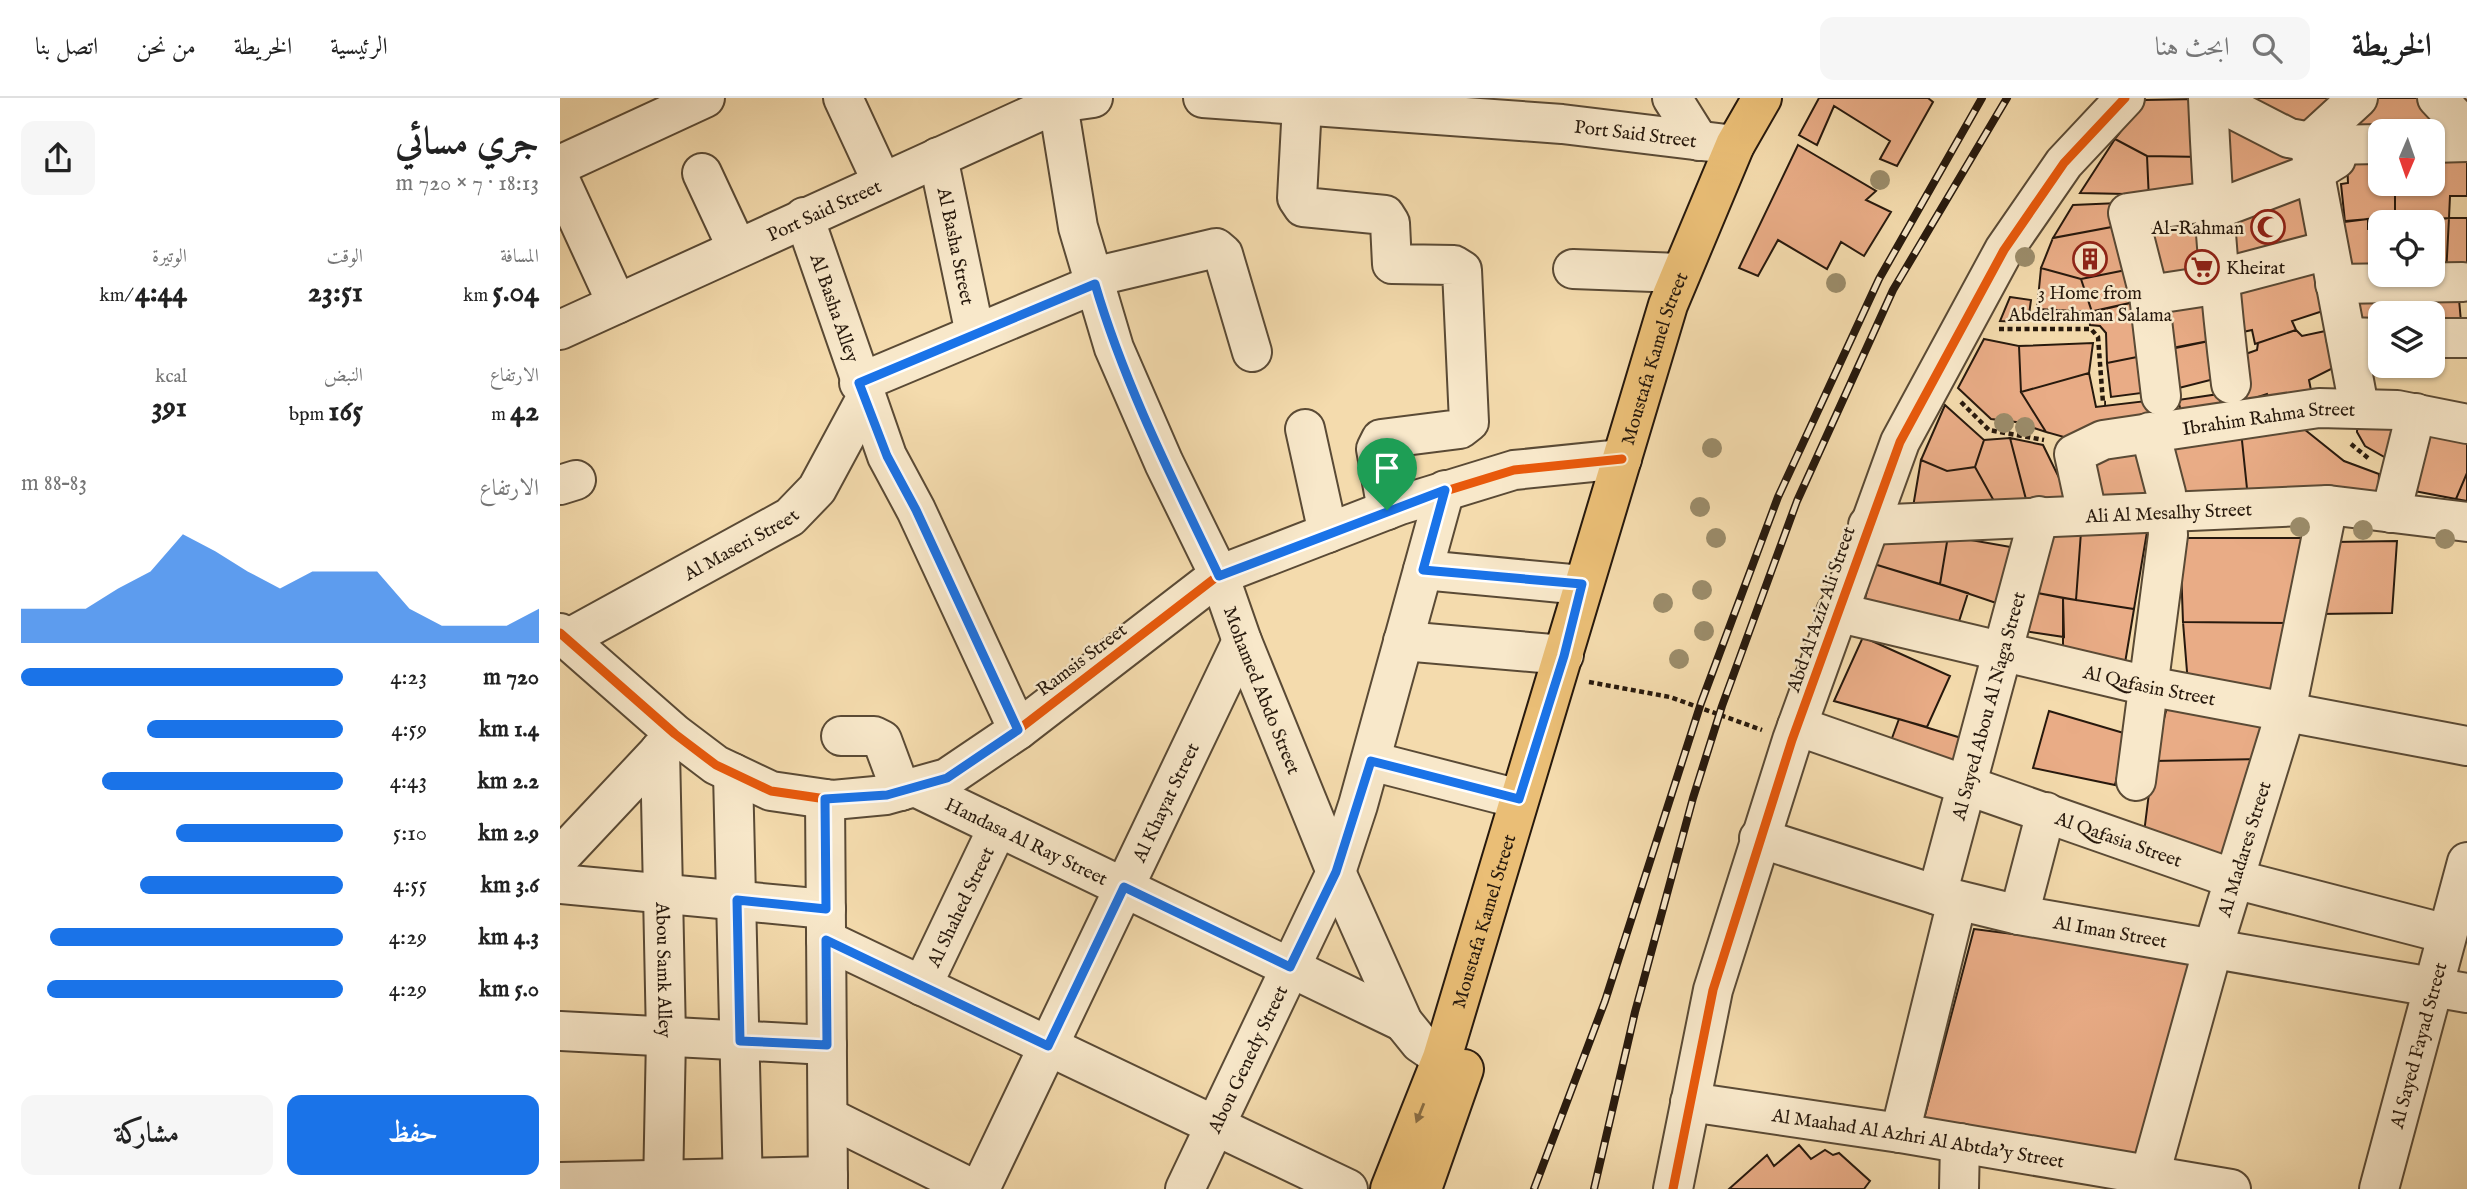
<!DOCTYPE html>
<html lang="ar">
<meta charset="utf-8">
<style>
:root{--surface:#fff;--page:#f6f6f6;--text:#222;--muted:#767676;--line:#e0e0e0;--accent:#1a73e8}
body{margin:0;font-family:"IM FELL English",Amiri,serif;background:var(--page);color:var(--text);direction:rtl;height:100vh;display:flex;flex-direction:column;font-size:26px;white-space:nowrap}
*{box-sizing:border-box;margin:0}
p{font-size:23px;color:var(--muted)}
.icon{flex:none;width:38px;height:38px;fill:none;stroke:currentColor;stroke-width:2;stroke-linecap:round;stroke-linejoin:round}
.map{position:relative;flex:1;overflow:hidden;direction:ltr}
.panel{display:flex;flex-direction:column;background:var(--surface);width:560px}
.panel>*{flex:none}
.needle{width:46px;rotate:182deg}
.controls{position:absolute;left:1808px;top:21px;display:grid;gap:14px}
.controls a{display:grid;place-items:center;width:77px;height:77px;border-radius:14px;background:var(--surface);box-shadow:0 2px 5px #0004;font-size:35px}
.pin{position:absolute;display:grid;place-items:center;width:60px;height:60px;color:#fff;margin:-72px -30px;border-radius:50% 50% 50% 0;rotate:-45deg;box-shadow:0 0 7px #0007}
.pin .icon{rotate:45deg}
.round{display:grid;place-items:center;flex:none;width:74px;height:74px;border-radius:14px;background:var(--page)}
.headline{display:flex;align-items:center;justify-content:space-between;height:119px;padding:0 21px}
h1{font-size:38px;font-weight:800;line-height:52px}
.metrics{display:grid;grid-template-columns:repeat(3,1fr);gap:10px;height:119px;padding:7px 21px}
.metrics div{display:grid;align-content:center}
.metrics b{font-size:30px;font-weight:800}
.metrics small{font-size:19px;font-weight:400}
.metrics p{font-size:19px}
.chart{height:196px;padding:14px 21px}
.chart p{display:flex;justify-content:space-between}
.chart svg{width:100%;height:126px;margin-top:7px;fill:var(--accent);opacity:.7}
.button{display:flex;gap:14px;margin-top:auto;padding:14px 21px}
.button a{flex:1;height:80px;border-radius:14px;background:var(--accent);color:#fff;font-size:28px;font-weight:800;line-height:80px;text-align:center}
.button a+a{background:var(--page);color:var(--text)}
ul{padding:0 21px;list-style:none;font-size:23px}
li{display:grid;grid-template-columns:112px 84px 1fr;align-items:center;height:52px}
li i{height:18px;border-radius:9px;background:var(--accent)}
header{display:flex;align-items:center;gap:42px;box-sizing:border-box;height:98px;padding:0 35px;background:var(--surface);border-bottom:2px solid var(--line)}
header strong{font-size:33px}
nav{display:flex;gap:38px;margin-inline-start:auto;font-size:24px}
.search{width:490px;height:63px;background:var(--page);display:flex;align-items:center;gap:18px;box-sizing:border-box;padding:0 24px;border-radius:14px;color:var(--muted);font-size:26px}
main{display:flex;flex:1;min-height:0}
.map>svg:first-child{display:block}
</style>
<header>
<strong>الخريطة</strong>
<div class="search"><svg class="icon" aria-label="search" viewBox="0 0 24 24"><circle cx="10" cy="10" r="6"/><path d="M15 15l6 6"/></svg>ابحث هنا</div>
<nav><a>الرئيسية</a><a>الخريطة</a><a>من نحن</a><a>اتصل بنا</a></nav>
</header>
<main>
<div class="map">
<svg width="1907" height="1091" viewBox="0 0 1907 1091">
<rect width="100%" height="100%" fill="#f4dbad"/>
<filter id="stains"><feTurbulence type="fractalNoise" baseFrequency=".00286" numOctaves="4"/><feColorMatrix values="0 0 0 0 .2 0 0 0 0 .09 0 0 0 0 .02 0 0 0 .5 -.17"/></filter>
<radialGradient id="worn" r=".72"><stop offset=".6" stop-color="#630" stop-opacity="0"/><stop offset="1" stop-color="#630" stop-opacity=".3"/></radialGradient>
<path fill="#e9ac86" stroke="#27190d" stroke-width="2" d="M1259 0H1368L1373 4 1337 68 1320 61 1330 43 1274 8 1257 47 1239 37Z
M1673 0H1779L1747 34Z
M1805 0H1867L1901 38 1872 33H1820L1786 43Z
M1637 1 1642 59 1587 58 1555 41 1585 2Z
M1654 11 1743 50 1744 71 1660 102Z
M1555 41 1587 58 1589 102 1566 96 1520 95Z
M1238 47 1316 93 1306 102 1331 114 1304 158 1281 144 1267 171 1218 142 1198 178 1179 170Z
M1907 48V98H1890L1889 120 1835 124V86H1872V50Z
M1820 52V86H1835V124H1820V130L1808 131V121L1785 124 1781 86 1788 85 1787 62Z
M1587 58 1642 59 1643 99 1589 102Z
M1747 83 1760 149 1664 173 1658 116Z
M1559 105 1568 126 1493 140 1513 107Z
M1646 114 1655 180 1591 191 1579 125Z
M1889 120 1886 177H1872V124H1861Z
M1889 120H1907V179L1886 177Z
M1808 121V131L1820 130V177H1781L1775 124Z
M1568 126 1576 170 1521 181 1481 170 1493 140Z
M1760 161 1772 210 1732 223 1736 232 1695 246 1692 232 1674 236 1668 183Z
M1481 170 1521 181 1532 214 1477 211Z
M1576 170 1583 202 1532 214 1521 181Z
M1827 189V215H1820V235H1788L1782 192Z
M1898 190 1902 235H1872V215H1827V192Z
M1653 194 1659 241 1612 250 1597 201Z
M1450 199 1471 202 1468 224 1440 223Z
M1583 202 1592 256 1547 265 1546 235 1540 228 1530 227 1529 214Z
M1775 231 1785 264 1749 282 1751 292 1711 306 1707 296 1686 303 1677 259 1697 252 1698 245 1736 232 1742 238Z
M1424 241 1459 248 1461 294 1486 334 1456 324 1431 321 1398 290Z
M1659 241 1666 278 1611 292 1606 252Z
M1533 245 1529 275 1461 294 1459 248Z
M1592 256 1597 293 1551 299 1547 265Z
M1529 275 1536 309 1603 301 1606 325 1518 343 1486 334 1461 294Z
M1659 296 1663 319 1624 325 1618 302Z
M1385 307 1424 342 1415 369 1387 373 1361 362Z
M1798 317 1848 323 1835 365 1805 348 1797 334Z
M1872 330 1907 341V375L1896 401 1849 392Z
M1744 331 1784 363 1819 376 1818 400H1688L1681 333Z
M1681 333 1688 400 1614 403 1600 348Z
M1450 340 1483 347 1509 400 1468 409Z
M1450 340 1468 409 1439 412 1415 369 1424 342Z
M1583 341 1600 401 1542 408 1530 356Z
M1361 362 1387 373 1415 369 1439 412 1352 415Z
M1907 375V403L1896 401Z
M1325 430 1388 438 1380 486 1314 466Z
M1521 434H1587L1574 511 1516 502Z
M1521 434 1516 502 1472 494 1478 440Z
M1388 438 1462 451 1442 507 1380 486Z
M1620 440H1751L1731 525 1623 524Z
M1837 443 1832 515 1758 516 1773 444Z
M1314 466 1408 495 1395 536 1301 516Z
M1472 494 1503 500 1504 539 1463 533Z
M1503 500 1574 511 1564 571 1503 560Z
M1623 524 1731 525 1711 600 1628 586Z
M1303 539 1390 578 1367 629 1274 603Z
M1607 609 1717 622 1702 661 1593 663Z
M1489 613 1567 636 1555 687 1473 670Z
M1339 621 1411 643 1399 672 1328 651Z
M1702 661 1665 761 1584 735 1593 663Z
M1414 831 1636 860 1575 1060 1364 1021Z
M1239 1047 1251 1061 1265 1052 1273 1057 1279 1055 1310 1083 1304 1091H1169L1207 1057 1214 1068Z"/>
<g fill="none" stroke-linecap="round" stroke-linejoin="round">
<g stroke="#5a4a35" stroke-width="42">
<g id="minor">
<path d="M283 0 322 84"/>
<path id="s1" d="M497 0 518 129 554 250 604 365 659 477 682 543 776 774 843 924 860 945 882 960"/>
<path id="s2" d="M643 0 1002 26 1175 47"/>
<path d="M1112 0 1139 43"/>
<path d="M1648 0C1652 97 1659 190 1671 286"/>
<path d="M1651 0 1729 40 1766 47 1820 46"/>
<path d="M1798 0 1749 45 1799 309"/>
<path d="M1877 0 1907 32"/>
<path d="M742 7 737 100 743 109 825 117 830 125 832 166 894 167 902 172 909 324 900 331 821 341 816 351 827 412"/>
<path d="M1872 45 1907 44"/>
<path id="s3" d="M378 59 415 236"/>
<path d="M0 67 145 0"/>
<path d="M142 75 177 150"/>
<path d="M0 82 57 206"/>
<path d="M1652 113 1755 74 1776 61"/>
<path id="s4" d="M244 119 327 358 356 412 458 632"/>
<path d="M1013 171 1120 175"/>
<path d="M533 179 656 150 663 156 692 254"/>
<path d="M1662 180 1768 152"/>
<path d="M1775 186 1903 184"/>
<path d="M1589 197 1661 186"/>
<path id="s5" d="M0 232 498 5 533 0"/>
<path d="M1786 239 1820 240"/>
<path d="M1872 240H1907"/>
<path d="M299 285 535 186"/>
<path d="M1601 298 1589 197 1568 115 1652 103"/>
<path d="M745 331 768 435"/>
<path d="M0 387 16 382"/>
<path d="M1831 415 1856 315"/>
<path id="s6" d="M1527 416 1514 356 1543 342 1759 310 1837 312 1907 326"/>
<path id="s7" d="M1308 427 1768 407 1907 424"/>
<path d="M863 472 1022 487"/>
<path id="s8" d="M1276 514 1588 588 1907 648"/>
<path d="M0 535 115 636 156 667 211 693 273 702 326 697 387 680 458 632 659 477 840 407 954 372 1062 361"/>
<path id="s9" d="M7 541 230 419 257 391 305 302"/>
<path d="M843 543 1004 557"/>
<path id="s10" d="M1237 628 1674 781 1887 836"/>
<path d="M281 638H314L322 642 341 693"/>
<path id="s11" d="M100 652 106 939 103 1091"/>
<path d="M811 663 959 701"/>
<path d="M173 675 183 1091"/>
<path d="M1576 683 1608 437 1606 395 1590 334"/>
<path id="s12" d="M355 689 843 924"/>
<path d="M265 701 268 1091"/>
<path id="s13" d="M1199 740 1377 797 1459 817 1907 895"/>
<path d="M0 759 109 643"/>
<path d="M0 786 266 811"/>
<path id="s14" d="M1377 797 1479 418"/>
<path d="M1459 817 1486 714"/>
<path d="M266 842 788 1091"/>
<path id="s15" d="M362 888 438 729"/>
<path d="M0 933 267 947"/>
<path id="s16" d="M1130 1004 1340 1035 1671 1091"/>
<path d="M268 1019 413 1091"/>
<path d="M1340 1035 1397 803"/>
<path d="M0 1084 268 1078"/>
<path id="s17" d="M420 1091 682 543"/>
<path id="s18" d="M625 1091 776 774 798 707 885 392"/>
<path d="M1113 1091 1153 892 1232 642 1340 344 1444 152 1504 65 1565 0"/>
<path d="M1399 1091 1400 1045"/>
<path id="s19" d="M1586 1091 1653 850 1726 613 1768 407"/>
<path id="s20" d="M1819 1091 1907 764"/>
</g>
</g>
<g stroke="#27190d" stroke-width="42">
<g id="major">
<path id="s21" d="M830 1091 882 960 1108 207 1175 47 1202 0"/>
<path d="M862 1091 904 971"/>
</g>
</g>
<path stroke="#27190d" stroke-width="4.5" stroke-dasharray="5 3.5" stroke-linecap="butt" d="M1439 231H1531L1538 239 1543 305H1546
M1401 304 1429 332 1484 342
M1791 346 1808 360
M1029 584 1110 599 1202 632"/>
<use href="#minor" stroke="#f8e8ca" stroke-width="38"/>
<use href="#major" stroke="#eabe76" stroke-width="38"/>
<g stroke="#27190d" stroke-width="8">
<path id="rail" d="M974 1091 1045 903 1141 605 1218 399 1319 181 1422 0
M1034 1091 1075 914 1133 700 1162 608 1237 403 1333 192 1447 0"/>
</g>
<use href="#rail" stroke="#f8e8ca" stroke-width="5" stroke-dasharray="16" stroke-linecap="butt"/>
<g stroke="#f8e8ca" stroke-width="13">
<path id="cycleway" d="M0 535 115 636 156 667 211 693 273 702 326 697 387 680 458 632 659 477 840 407 954 372 1062 361
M1113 1091 1153 892 1232 642 1340 344 1444 152 1504 65 1565 0"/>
</g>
<use href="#cycleway" stroke="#e8590c" stroke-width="9"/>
</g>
<g fill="#9b8c6a">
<circle cx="1320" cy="82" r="10"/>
<circle cx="1465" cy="159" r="10"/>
<circle cx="1276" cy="185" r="10"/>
<circle cx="1444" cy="325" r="10"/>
<circle cx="1465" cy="329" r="10"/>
<circle cx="1152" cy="350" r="10"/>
<circle cx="1140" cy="409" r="10"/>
<circle cx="1740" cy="429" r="10"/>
<circle cx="1803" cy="432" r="10"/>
<circle cx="1156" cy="440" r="10"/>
<circle cx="1885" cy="441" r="10"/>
<circle cx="1142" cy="492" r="10"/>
<circle cx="1103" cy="505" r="10"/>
<circle cx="1144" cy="533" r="10"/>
<circle cx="1119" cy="561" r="10"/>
</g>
<defs><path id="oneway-solid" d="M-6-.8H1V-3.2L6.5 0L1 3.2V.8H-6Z" transform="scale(1.75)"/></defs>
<use fill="#886c42" href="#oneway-solid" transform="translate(860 1015) rotate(112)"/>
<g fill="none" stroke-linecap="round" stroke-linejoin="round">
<g stroke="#fff" stroke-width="14">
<path id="route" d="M535 186C565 288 613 382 659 478L885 392 863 472 1022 486 1004 558 959 701 811 663 776 774 730 869 564 789 488 948 266 842 267 947 180 943 177 802 266 811 265 701 327 697 387 680 458 632 356 412 327 358 299 285Z"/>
</g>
<use href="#route" stroke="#1a73e8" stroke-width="9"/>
</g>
<defs>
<g id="mosque-ring" transform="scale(1.75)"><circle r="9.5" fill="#f8e8ca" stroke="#8f2418" stroke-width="1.5"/><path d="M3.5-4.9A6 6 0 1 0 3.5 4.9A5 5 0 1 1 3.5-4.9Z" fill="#8f2418"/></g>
<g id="building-ring" transform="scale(1.75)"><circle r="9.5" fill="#f8e8ca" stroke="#8f2418" stroke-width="1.5"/><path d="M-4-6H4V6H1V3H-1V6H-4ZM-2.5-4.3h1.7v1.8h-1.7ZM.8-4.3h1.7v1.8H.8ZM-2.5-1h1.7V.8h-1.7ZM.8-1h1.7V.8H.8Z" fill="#8f2418"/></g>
<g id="supermarket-ring" transform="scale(1.75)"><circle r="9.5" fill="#f8e8ca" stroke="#8f2418" stroke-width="1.5"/><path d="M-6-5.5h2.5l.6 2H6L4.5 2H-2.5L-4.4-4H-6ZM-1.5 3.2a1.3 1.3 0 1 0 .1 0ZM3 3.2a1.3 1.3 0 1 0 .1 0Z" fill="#8f2418"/></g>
</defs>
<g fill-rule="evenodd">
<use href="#mosque-ring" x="1708" y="129"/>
<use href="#building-ring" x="1530" y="161"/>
<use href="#supermarket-ring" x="1642" y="169"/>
</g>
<g text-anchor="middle" stroke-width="5" stroke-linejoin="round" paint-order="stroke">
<g font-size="19" fill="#27190d" stroke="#f8e8ca">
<text dy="7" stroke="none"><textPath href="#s2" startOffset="434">Port Said Street</textPath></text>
<text dy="7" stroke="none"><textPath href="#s5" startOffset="290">Port Said Street</textPath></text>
<text dy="7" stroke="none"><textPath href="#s3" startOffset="91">Al Basha Street</textPath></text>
<text dy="7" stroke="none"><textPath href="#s4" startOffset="96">Al Basha Alley</textPath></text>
<text dy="7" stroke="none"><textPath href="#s21" startOffset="872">Moustafa Kamel Street</textPath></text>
<text dy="7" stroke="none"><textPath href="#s6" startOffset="261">Ibrahim Rahma Street</textPath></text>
<text dy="7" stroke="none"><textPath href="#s7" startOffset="301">Ali Al Mesalhy Street</textPath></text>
<text dy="7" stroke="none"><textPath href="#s9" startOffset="198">Al Maseri Street</textPath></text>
<text transform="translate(1260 511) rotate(-71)" y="7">Abd Al Aziz Ali Street</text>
<text transform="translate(521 561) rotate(-37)" y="7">Ramsis Street</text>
<text dy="7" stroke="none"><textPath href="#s8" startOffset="322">Al Qafasin Street</textPath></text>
<text dy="7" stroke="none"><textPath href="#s1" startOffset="630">Mohamed Abdo Street</textPath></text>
<text dy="7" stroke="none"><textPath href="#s14" startOffset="196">Al Sayed Abou Al Naga Street</textPath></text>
<text dy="7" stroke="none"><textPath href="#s17" startOffset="429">Al Khayat Street</textPath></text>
<text dy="7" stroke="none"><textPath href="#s10" startOffset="341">Al Qafasia Street</textPath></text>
<text dy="7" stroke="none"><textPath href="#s12" startOffset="124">Handasa Al Ray Street</textPath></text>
<text dy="7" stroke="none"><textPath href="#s19" startOffset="354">Al Madares Street</textPath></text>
<text dy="7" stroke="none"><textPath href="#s15" startOffset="88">Al Shahed Street</textPath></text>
<text dy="7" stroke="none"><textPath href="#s21" startOffset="284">Moustafa Kamel Street</textPath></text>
<text dy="7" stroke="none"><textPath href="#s13" startOffset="364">Al Iman Street</textPath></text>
<text dy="7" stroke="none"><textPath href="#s11" startOffset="220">Abou Samk Alley</textPath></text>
<text dy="7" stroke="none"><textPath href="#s20" startOffset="149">Al Sayed Fayad Street</textPath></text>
<text dy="7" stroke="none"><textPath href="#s18" startOffset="144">Abou Genedy Street</textPath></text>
<text dy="7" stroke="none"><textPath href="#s16" startOffset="231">Al Maahad Al Azhri Al Abtda'y Street</textPath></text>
</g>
<g font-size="19" fill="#27190d" stroke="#f8e8ca" text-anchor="end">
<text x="1684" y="136">Al-Rahman</text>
<text x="1666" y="176" text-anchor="start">Kheirat</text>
<text x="1530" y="201" text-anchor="middle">3 Home from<tspan x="1530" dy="22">Abdelrahman Salama</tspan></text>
</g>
</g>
<rect width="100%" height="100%" filter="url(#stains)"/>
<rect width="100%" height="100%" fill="url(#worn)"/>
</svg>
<div class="controls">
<a><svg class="needle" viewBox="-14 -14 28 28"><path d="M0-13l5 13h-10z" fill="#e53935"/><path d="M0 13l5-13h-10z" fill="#767676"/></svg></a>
<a><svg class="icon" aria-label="locate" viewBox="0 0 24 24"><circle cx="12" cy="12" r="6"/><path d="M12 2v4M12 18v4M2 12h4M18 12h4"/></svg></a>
<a><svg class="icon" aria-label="layers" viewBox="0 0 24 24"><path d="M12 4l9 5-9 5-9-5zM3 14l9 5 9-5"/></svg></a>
</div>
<div class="pin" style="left:827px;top:412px;background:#1e9e55"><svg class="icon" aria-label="arrive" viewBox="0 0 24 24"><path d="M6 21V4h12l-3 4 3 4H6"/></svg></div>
</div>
<section class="panel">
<div class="headline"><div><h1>جري مسائي</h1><p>18:13 · 7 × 720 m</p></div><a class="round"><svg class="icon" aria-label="share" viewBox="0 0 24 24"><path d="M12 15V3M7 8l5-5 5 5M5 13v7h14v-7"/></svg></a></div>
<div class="metrics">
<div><p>المسافة</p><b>5.04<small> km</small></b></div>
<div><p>الوقت</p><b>23:51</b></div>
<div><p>الوتيرة</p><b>4:44<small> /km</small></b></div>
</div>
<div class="metrics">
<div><p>الارتفاع</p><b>42<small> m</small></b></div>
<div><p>النبض</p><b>165<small> bpm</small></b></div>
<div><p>kcal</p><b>391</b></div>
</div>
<div class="chart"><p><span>الارتفاع</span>83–88 m</p>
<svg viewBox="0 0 160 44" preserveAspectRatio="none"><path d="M0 44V32L10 32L20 32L30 25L40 19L50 6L60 12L70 19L80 25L90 19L100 19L110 19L120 32L130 38L140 38L150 38L160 32V44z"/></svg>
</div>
<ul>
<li><b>720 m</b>4:23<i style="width:100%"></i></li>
<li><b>1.4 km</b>4:59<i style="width:61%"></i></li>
<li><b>2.2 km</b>4:43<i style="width:75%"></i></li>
<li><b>2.9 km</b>5:10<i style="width:52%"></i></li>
<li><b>3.6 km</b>4:55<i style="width:63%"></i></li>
<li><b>4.3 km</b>4:29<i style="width:91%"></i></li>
<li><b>5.0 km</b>4:29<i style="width:92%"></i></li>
</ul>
<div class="button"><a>حفظ</a><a>مشاركة</a></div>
</section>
</main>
